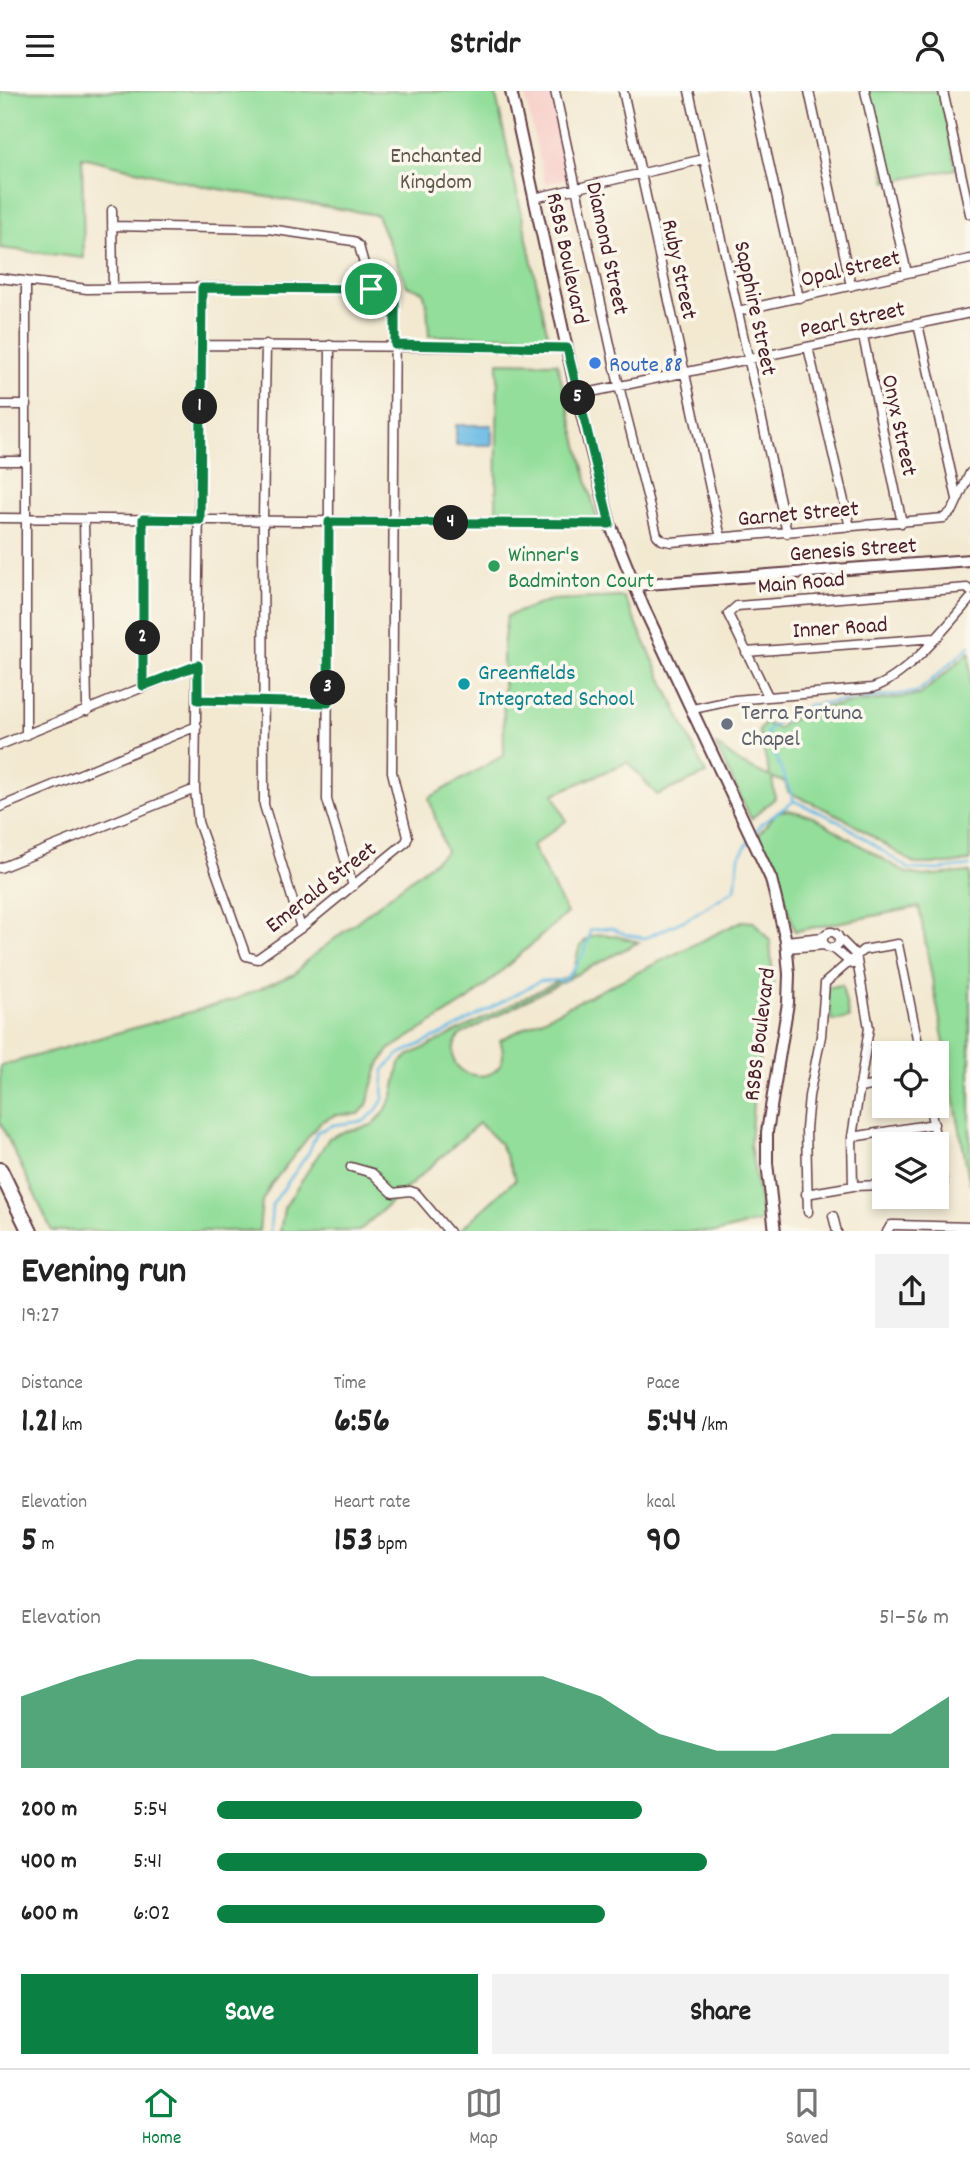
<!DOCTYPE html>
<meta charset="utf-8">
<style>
:root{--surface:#fff;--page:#f2f2f2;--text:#222;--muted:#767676;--line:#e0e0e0;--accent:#0b8043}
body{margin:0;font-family:Dekko,sans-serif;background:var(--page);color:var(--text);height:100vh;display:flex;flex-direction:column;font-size:26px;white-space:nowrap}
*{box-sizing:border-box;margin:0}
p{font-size:23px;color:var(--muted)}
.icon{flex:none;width:38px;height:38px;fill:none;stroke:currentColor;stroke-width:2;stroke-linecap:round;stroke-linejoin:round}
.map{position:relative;height:1140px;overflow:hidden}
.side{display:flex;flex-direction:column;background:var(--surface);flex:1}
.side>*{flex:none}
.controls{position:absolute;left:872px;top:950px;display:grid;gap:14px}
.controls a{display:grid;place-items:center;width:77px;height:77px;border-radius:0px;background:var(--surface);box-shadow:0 4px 10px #0003;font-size:35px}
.pin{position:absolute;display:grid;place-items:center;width:60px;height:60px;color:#fff;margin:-30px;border:4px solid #fff;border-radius:50%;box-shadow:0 2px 7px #0007}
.km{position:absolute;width:35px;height:35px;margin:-18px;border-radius:50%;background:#222;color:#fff;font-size:19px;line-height:35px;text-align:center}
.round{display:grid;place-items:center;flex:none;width:74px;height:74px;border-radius:0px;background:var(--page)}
.headline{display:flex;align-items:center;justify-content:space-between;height:119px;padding:0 21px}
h1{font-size:38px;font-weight:700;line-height:52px}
.figures{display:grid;grid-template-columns:repeat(3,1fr);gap:10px;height:119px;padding:7px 21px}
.figures div{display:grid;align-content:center}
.figures b{font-size:35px;font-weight:700}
.figures small{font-size:19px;font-weight:400}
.figures p{font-size:19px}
.chart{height:196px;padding:14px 21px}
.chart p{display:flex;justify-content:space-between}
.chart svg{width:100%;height:126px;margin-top:7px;fill:var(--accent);opacity:.7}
.action{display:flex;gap:14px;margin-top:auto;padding:14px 21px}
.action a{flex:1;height:80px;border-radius:0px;background:var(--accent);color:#fff;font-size:28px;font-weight:700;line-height:80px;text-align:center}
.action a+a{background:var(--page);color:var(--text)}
ul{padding:0 21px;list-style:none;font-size:23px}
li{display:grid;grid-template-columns:112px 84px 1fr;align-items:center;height:52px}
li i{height:18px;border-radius:9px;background:var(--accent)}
header{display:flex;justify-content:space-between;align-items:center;height:91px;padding:0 21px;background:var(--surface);font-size:32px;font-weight:700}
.tab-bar{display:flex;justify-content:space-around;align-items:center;height:98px;border-top:2px solid var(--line);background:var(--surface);font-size:19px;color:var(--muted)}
.tab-bar a{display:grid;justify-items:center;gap:4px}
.tab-bar .current{color:var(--accent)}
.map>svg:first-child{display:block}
</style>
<header><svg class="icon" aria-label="menu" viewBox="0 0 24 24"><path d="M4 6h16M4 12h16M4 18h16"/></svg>Stridr<svg class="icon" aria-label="person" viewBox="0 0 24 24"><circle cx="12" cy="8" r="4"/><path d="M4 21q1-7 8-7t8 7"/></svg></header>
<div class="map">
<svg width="970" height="1141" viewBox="0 0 970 1141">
<rect width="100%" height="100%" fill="#fbf7ec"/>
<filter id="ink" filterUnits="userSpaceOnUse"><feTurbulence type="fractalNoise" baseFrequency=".0143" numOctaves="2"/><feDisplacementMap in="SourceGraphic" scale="14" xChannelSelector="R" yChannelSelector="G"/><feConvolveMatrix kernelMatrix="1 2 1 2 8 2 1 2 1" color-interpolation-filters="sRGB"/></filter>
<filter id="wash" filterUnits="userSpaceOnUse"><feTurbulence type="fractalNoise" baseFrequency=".00686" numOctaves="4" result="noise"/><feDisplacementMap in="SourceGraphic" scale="28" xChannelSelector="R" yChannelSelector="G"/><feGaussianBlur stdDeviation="1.57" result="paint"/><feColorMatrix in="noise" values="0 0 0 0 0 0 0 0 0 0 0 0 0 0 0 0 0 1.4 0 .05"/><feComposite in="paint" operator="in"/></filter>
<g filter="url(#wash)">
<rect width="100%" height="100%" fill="#f3e9d1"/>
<path fill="#f7d0ca" d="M524 0H551L570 86 545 93Z"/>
<path fill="#93de9a" stroke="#6e7e62" stroke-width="2" d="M0 0H495L548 245H429L427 215 423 200 407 195 377 124 207 96 82 66 84 167 0 157Z
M867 0H940L956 78 887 91Z
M498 271 557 272 597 428H496Z
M624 506 706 683 657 704 628 671 554 703 566 730 532 755 567 822 470 908 389 959 378 976 367 1014 359 1023 335 1024 320 1031 271 1094 262 1110 259 1140H52L0 1031V975L233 909 295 883 305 871 446 761 429 707 504 664 503 555 507 525 551 509Z
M970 561V770L950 773H915L842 726 788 701 785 691 772 687 775 707 751 728 715 653 740 672 770 686 759 640 765 632 779 638 783 633 816 617 920 604Z
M788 719 812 725 906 782 923 785 970 781V1093L919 816 795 840 778 787 758 744 777 721Z
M742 830 754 831 770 850 773 890 754 998 750 1054 763 1130 718 1141 459 1140 516 1088 500 1053 479 1032 359 1140 280 1141 284 1117 329 1047 343 1041 372 1034 384 1022 393 1005 400 972 410 964 572 883C577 875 575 869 578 861 589 832 618 847 639 851L460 944C428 992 520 1002 500 949Z
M842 894 849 927 832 930 825 897Z"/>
<path fill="#68bae4" stroke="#596c88" stroke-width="2" d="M456 334H492V354H456Z"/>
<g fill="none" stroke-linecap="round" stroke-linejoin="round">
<path stroke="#68bae4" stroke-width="2.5" d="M794 710 766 642 776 632 809 614 918 601 970 555
M753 745 761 733 794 710 839 730 909 778 938 779 970 775
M270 1141 272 1114 309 1061 317 1041 333 1034 364 1030 375 1021 383 1009 384 979 398 964 447 941 540 890 564 889C578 875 588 860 590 839L610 837 627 844 645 847 687 828 735 798 739 766 749 750"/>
</g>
</g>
<g filter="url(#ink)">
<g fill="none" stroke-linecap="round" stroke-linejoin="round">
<g stroke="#633d44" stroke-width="11">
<path id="street" d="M555 0 619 295 657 444 662 449 671 451 944 427 953 419 970 382
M623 0 721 447
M689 0 787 442
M753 0 799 207
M809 0 851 195
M865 0 907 182
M943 0 970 123
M534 107 704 68
M112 119 113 198
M112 135 269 138 353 150 359 155 371 198
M0 187 87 198 225 196 385 198 395 207 392 681 408 746 406 751 301 837 257 868 246 865 198 731 195 698 202 197
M26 191V644
M738 220 970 168
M918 233 957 408
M863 245 902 432
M266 253 263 429 264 714 301 837
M200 254 567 257
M330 254 327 709 353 795
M808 256 850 436
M577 304 970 222
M0 314H27
M0 370H26
M0 427 610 433
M84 428 87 620
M143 428V595
M746 561 935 547
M768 605 728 523 737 515 967 497 970 500
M198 609 328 612
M693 618 735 609 872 597C906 587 947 535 970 508
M0 654 198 574
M0 716 197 635
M0 777 195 698
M823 849a8 8 0 1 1 16 0a8 8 0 1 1-16 0Z
M840 848 856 864 869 937 852 1046 853 1095
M786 850 823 846
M787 857 825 854
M833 857 852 873
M859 997 884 993
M930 1015 943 1093H936
M852 1046 934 1033
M351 1076 372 1082 393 1102 410 1100 416 1102 449 1141
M806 1103 853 1095 884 1094
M808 1121 806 1038 809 1005 821 945 825 892 863 859 898 853 920 962
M833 1125 837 1141
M887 1141 891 1134H896L970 1136"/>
</g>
<g stroke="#633d44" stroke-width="14">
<path id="secondary" d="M511 0 577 304 610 433 643 515 771 788 786 850 789 883 788 912 767 1041V1072L775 1141
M634 494 970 469"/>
</g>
<g stroke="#633d44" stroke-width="18">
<path id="highway" d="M0 1079 30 1141"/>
</g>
<use href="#street" stroke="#fff" stroke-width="8"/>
<use href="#secondary" stroke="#fff" stroke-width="10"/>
<use href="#highway" stroke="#fff" stroke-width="14"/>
</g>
</g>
<g fill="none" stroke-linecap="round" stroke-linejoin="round" filter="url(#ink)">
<g stroke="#fff" stroke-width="14">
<path id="route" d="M202 197 385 198 395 207V254L567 257 610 433 329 431 328 612 198 609V574L143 595V428L200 429Z"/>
</g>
<use href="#route" stroke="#0b8043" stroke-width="9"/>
</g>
<circle fill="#3f7fe0" stroke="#fbf7ec" stroke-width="2.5" cx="595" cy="272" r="7"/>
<circle fill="#2e9e5b" stroke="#fbf7ec" stroke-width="2.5" cx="494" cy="475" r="7"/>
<circle fill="#0f9aa8" stroke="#fbf7ec" stroke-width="2.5" cx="464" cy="593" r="7"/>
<circle fill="#6b7280" stroke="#fbf7ec" stroke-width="2.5" cx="727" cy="633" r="7"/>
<g text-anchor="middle" stroke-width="7" stroke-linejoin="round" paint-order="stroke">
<g font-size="23" fill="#60584c" stroke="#fbf7ec">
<text x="436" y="71">Enchanted<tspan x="436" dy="26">Kingdom</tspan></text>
</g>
<g font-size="23" fill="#4a1f2b" stroke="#fbf7ec">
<text transform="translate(609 157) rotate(78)" y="8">Diamond Street</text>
<text transform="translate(569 167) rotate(78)" y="8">RSBS Boulevard</text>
<text transform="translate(850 176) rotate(-13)" y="8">Opal Street</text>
<text transform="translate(681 178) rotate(78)" y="8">Ruby Street</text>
<text transform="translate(757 217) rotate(78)" y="8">Sapphire Street</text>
<text transform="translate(852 227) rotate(-12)" y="8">Pearl Street</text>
<text transform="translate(901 334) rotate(78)" y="8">Onyx Street</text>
<text transform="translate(798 421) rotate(-5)" y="8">Garnet Street</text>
<text transform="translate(853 457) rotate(-4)" y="8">Genesis Street</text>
<text transform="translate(801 490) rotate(-5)" y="8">Main Road</text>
<text transform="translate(840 535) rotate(-4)" y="8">Inner Road</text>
<text transform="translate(320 795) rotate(-38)" y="8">Emerald Street</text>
<text transform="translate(758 943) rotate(-83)" y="8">RSBS Boulevard</text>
</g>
<g font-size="23" fill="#366cbe" stroke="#fbf7ec" text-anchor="start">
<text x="609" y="280">Route 88</text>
</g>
<g font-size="23" fill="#27864d" stroke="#fbf7ec" text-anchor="start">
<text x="508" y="470">Winner's<tspan x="508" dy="26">Badminton Court</tspan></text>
</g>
<g font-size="23" fill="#0d838f" stroke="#fbf7ec" text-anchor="start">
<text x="478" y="588">Greenfields<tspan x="478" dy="26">Integrated School</tspan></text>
</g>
<g font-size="23" fill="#5b616d" stroke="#fbf7ec" text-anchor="start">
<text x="741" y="628">Terra Fortuna<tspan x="741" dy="26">Chapel</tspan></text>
</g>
</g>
</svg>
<div class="controls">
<a><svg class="icon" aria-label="locate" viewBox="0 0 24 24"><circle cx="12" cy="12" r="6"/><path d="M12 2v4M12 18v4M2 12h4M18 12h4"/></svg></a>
<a><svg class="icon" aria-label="layers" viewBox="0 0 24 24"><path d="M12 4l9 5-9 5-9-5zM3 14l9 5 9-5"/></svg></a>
</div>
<div class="pin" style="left:371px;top:198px;background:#1e9e55"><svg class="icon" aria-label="arrive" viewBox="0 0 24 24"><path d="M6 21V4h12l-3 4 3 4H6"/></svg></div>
<b class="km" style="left:200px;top:316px">1</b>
<b class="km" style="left:143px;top:547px">2</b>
<b class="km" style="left:328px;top:597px">3</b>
<b class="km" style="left:451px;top:432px">4</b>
<b class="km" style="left:578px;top:307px">5</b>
</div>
<section class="side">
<div class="headline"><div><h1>Evening run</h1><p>19:27</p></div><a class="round"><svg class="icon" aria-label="share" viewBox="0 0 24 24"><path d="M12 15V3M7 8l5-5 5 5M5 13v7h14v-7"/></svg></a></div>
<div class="figures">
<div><p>Distance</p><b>1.21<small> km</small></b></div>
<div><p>Time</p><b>6:56</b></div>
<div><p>Pace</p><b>5:44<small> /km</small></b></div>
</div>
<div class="figures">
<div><p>Elevation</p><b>5<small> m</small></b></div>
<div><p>Heart rate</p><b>153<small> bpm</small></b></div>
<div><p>kcal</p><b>90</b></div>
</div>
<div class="chart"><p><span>Elevation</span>51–56 m</p>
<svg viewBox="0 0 160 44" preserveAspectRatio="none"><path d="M0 44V19L10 12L20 6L30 6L40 6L50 12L60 12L70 12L80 12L90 12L100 19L110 32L120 38L130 38L140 32L150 32L160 19V44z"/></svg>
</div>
<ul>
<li><b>200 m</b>5:54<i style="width:58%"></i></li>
<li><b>400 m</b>5:41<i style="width:67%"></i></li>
<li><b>600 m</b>6:02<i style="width:53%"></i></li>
</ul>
<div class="action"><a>Save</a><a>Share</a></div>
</section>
<nav class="tab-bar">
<a class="current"><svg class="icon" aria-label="home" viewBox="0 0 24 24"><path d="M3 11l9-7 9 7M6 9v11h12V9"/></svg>Home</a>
<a><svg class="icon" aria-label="map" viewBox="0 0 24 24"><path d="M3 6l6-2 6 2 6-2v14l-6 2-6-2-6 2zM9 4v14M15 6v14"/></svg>Map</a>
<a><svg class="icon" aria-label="saved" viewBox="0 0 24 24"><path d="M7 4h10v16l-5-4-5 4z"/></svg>Saved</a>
</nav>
